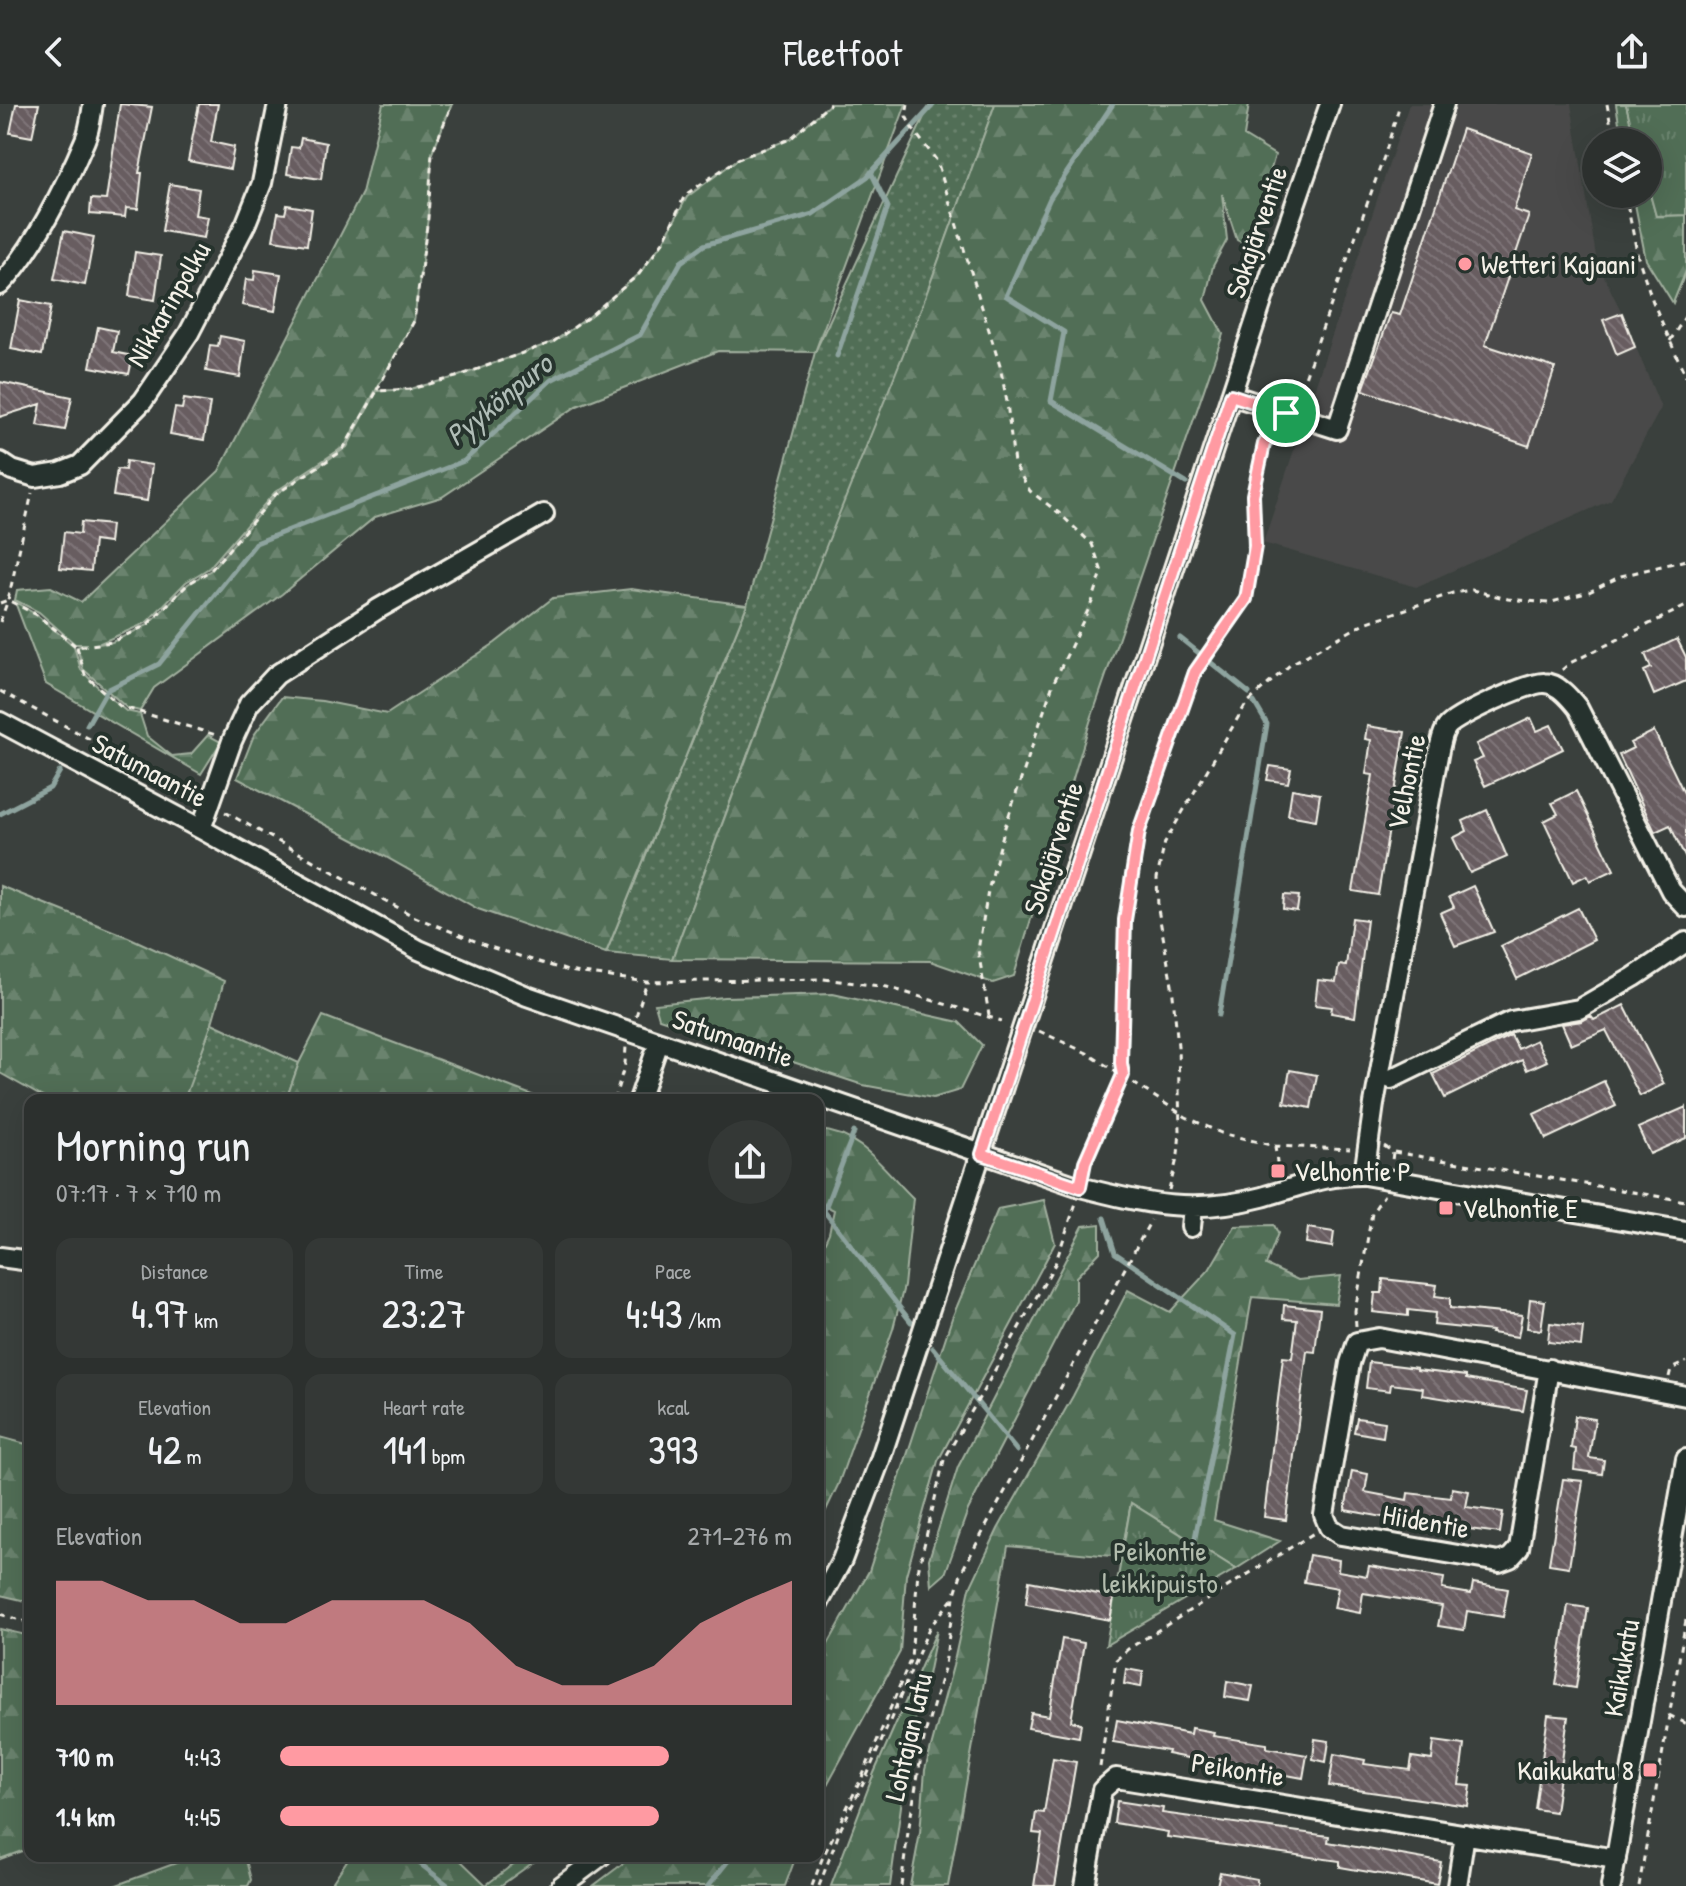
<!DOCTYPE html>
<meta charset="utf-8">
<style>
:root{--surface:#2c302e;--page:#343836;--text:#f1f3f6;--muted:#a6a9aa;--line:#484b4a;--accent:#ff9aa2}
body{margin:0;font-family:"Patrick Hand",sans-serif;background:var(--page);color:var(--text);height:100vh;display:flex;flex-direction:column;font-size:30px;white-space:nowrap}
*{box-sizing:border-box;margin:0}
p{font-size:26px;color:var(--muted)}
.icon{flex:none;width:44px;height:44px;fill:none;stroke:currentColor;stroke-width:2;stroke-linecap:round;stroke-linejoin:round}
.map{position:relative;flex:1;overflow:hidden}
.details{position:absolute;left:24px;top:990px;width:800px;height:768px;display:flex;flex-direction:column;background:var(--surface);border-radius:16px;box-shadow:0 8px 32px #0002,0 0 0 2px var(--line)}
.details>*{flex:none}
.fabs{position:absolute;left:1582px;top:24px;display:grid;gap:16px}
.fabs a{display:grid;place-items:center;width:80px;height:80px;border-radius:50%;background:var(--surface);box-shadow:0 8px 32px #0002,0 0 0 2px var(--line);font-size:40px}
.pin{position:absolute;display:grid;place-items:center;width:68px;height:68px;color:#fff;margin:-34px;border:4px solid #fff;border-radius:50%;box-shadow:0 2px 8px #0007}
.round{display:grid;place-items:center;flex:none;width:84px;height:84px;border-radius:42px;background:var(--page)}
.headline{display:flex;align-items:center;justify-content:space-between;height:136px;padding:0 32px}
h1{font-size:44px;font-weight:600;line-height:60px}
.stats{display:grid;grid-template-columns:repeat(3,1fr);gap:12px;height:136px;padding:8px 32px}
.stats div{display:grid;align-content:center;border-radius:16px;background:var(--page);text-align:center}
.stats b{font-size:40px;font-weight:600}
.stats small{font-size:22px;font-weight:400}
.stats p{font-size:22px}
.chart{height:224px;padding:16px 32px}
.chart p{display:flex;justify-content:space-between}
.chart svg{width:100%;height:144px;margin-top:8px;fill:var(--accent);opacity:.7}
ul{padding:0 32px;list-style:none;font-size:26px}
li{display:grid;grid-template-columns:128px 96px 1fr;align-items:center;height:60px}
li i{height:20px;border-radius:10px;background:var(--accent)}
header{display:flex;justify-content:space-between;align-items:center;height:104px;padding:0 32px;background:var(--surface);font-size:36px;font-weight:600}
.map>svg:first-child{display:block}
</style>
<header><svg class="icon" aria-label="back" viewBox="0 0 24 24"><path d="M15 5l-7 7 7 7"/></svg>Fleetfoot<svg class="icon" aria-label="share" viewBox="0 0 24 24"><path d="M12 15V3M7 8l5-5 5 5M5 13v7h14v-7"/></svg></header>
<div class="map">
<svg width="1686" height="1782" viewBox="0 0 1686 1782">
<defs>
<pattern id="grass-dots" width="8" height="8" patternUnits="userSpaceOnUse" patternTransform="scale(2)"><rect width="8" height="8" fill="#516e56"/><path d="M2 2h.1M6 6h.1" fill="none" stroke="#6b836e" stroke-width="1.8" stroke-linecap="round"/></pattern>
<pattern id="forest-firs" width="22" height="20" patternUnits="userSpaceOnUse" patternTransform="scale(2)"><rect width="22" height="20" fill="#516e56"/><path d="M5 1l3.5 6h-7zM16 11l3.5 6h-7z" fill="#6b836e"/></pattern>
<pattern id="park-tufts" width="24" height="20" patternUnits="userSpaceOnUse" patternTransform="scale(2)"><rect width="24" height="20" fill="#516e56"/><path d="M3 7l-1-3M5 7V3M7 7l1-3M15 17l-1-3M17 17v-4M19 17l1-3" fill="none" stroke="#6b836e"/></pattern>
<pattern id="building-back-hatch" width="6" height="6" patternUnits="userSpaceOnUse" patternTransform="scale(2)"><rect width="6" height="6" fill="#685d61"/><path d="M-1 5l2 2M0 0l6 6M5-1l2 2" fill="none" stroke="#7e7578"/></pattern>
</defs>
<rect width="100%" height="100%" fill="#3a403d"/>
<filter id="ink" filterUnits="userSpaceOnUse"><feTurbulence type="fractalNoise" baseFrequency=".0125" numOctaves="2"/><feDisplacementMap in="SourceGraphic" scale="16" xChannelSelector="R" yChannelSelector="G"/><feConvolveMatrix kernelMatrix="1 2 1 2 8 2 1 2 1" color-interpolation-filters="sRGB"/></filter>
<g filter="url(#ink)">
<path fill="#484948" d="M1409 0H1571L1597 158 1622 209 1661 304 1611 396 1416 483 1263 439Z"/>
<path fill="url(#grass-dots)" stroke="#a2b09f" stroke-width="2" d="M930 0H995L918 214 798 515 672 855 606 849 747 501 815 248Z
M212 919 299 959 286 996H183Z"/>
<path fill="url(#forest-firs)" stroke="#a2b09f" stroke-width="2" d="M383 0H452L432 49 428 114 414 217 345 342 275 388 209 464 186 478 146 519 98 540 112 538 148 521 188 480 211 466 276 390 347 343 377 287 410 285 456 273 553 238 590 212 639 170 663 138 687 93 738 55 790 35 830 0H906L815 248 718 247 577 302 442 393 375 413 282 490 154 584 140 607 127 604 83 565 77 543 87 540H75L39 508 15 496 17 486 51 483 81 498 219 367 362 89Z
M995 0H1249L1244 32 1275 51 1249 142 1237 136 1222 90 1227 136 1213 162 1205 196 1223 230 1090 618 1014 872 993 879 930 857 672 855 817 465 918 213Z
M1616 0H1626L1635 38H1622Z
M1648 83 1656 112 1686 111V167L1673 199 1646 156 1633 90H1648Z
M631 485 747 501 606 849 478 805 384 752 237 674 254 631 282 593 322 597 387 610 495 539 553 494Z
M15 498 37 511 74 542 81 566 102 587 126 607 140 610 147 632 172 652 191 650 208 631 221 638 201 670 46 580Z
M0 782 128 833 224 877 212 919 184 996H48L0 969Z
M833 890 959 918 982 941 960 986 933 994 863 981 659 914 655 900 724 893Z
M323 912 545 996H286L299 959Z
M818 1026C861 1028 885 1067 913 1094L904 1182 893 1225 838 1381 818 1423V1153L829 1129 834 1106 818 1098Z
M1044 1096 1055 1139 938 1357 906 1471 900 1548 818 1697V1558L869 1467 952 1214 998 1105Z
M1100 1120V1148L1076 1173V1196L968 1406 945 1470 931 1482 929 1455 958 1363 1083 1122Z
M1274 1121 1278 1129 1266 1161 1298 1176 1341 1172 1336 1200 1252 1193 1214 1416 1280 1437 1236 1465 1131 1399 1121 1453 1008 1442 948 1782H910L920 1729 925 1666 953 1562 970 1484 998 1425 1073 1292 1128 1186 1170 1208 1209 1166 1235 1122Z
M0 1333 30 1341V1498L0 1491Z
M0 1525 30 1532V1744L0 1755Z
M937 1526 925 1586 905 1641 906 1666 890 1782H831L874 1669Z
M195 1752H245L251 1776 248 1782H114Z
M350 1752H456L486 1781 524 1752H542L500 1782H330Z
M633 1752H796L785 1782H593Z"/>
<path fill="url(#park-tufts)" stroke="#a2b09f" stroke-width="2" d="M1626 0H1686V111L1656 112 1648 83V38H1635Z
M1131 1399 1236 1465 1106 1541Z"/>
<g fill="none" stroke-linecap="round" stroke-linejoin="round">
<path stroke="#8ea49f" stroke-width="5" d="M1113 0 1050 94 1006 192 1064 228 1051 297 1186 379
M837 252 888 103 871 68
M1180 534 1249 589
M87 621 107 586 159 560 256 439 464 357 551 276 640 231 681 158 704 141 813 110 867 73 934 0
M0 710 50 684 60 667
M1219 911 1267 620 1254 598
M854 1028 824 1107 911 1218
M1104 1114 1115 1149 1235 1231 1194 1439
M933 1244 1017 1347
M410 1752 449 1782
M708 1782 732 1752"/>
</g>
<path fill="url(#building-back-hatch)" stroke="#f4f1e8" stroke-width="2" d="M16 0H39L32 33 10 29Z
M120 0 152 3 139 69H142L138 105 126 104 125 113 90 110 91 95 106 96Z
M199 0H218L211 38 234 43 230 65 188 57Z
M1462 25 1532 49 1514 106 1529 111 1485 241 1555 264 1529 342 1363 286 1391 209 1400 211Z
M301 34 326 39 321 75 287 70 291 43 299 44Z
M170 80 199 85 195 111 208 113 204 134 162 127Z
M287 101 312 105 307 141 273 136 278 109 285 110Z
M64 127 94 133 85 181 54 175Z
M135 148 161 152 155 196 129 192Z
M255 166 281 170 275 207 242 201 246 175 254 176Z
M20 196 51 202 42 251 11 245Z
M1622 209 1635 243 1617 251 1603 216Z
M98 223 117 227 113 248 133 252 129 270 90 263Z
M220 232 245 237 240 273 206 267 210 241 218 242Z
M0 278 72 293 65 326 37 321 41 300 0 313Z
M184 295 210 299 204 336 170 330 175 304 182 305Z
M126 357 152 361 147 397 113 392 117 365 125 366Z
M81 418 111 421 109 439 94 437 91 467 60 464 64 428 80 430Z
M1677 535 1686 553V577L1654 591 1644 567 1651 564 1645 550Z
M1531 614 1537 627 1551 621 1563 645 1485 682 1473 658 1483 654 1476 640Z
M1367 622 1405 628 1378 791 1353 787 1373 671 1366 670 1371 636 1365 635Z
M1654 627 1686 693V755L1670 721 1655 728 1619 651 1633 644 1630 639Z
M1270 662 1291 665 1288 679 1267 676Z
M1292 685 1320 690 1316 716 1288 711Z
M1576 687 1614 766 1590 777 1587 771 1573 778 1544 717 1558 710 1552 699Z
M1487 706 1507 753 1470 769 1453 734 1467 727 1463 717Z
M1473 782 1494 828 1455 842 1440 809 1454 803 1449 793Z
M1284 791 1299 792 1297 807 1283 805Z
M1578 804 1594 836 1517 875 1501 842Z
M1352 814 1367 816 1355 913 1331 909 1332 903 1315 901 1318 876 1336 878 1339 861 1346 862Z
M1624 901 1664 980 1640 992 1606 926 1571 941 1562 920 1582 917 1591 912 1594 916Z
M1511 931 1518 945 1536 936 1547 957 1527 966 1522 956 1445 994 1433 970Z
M1290 966 1317 971 1311 1004 1284 999Z
M1604 977 1616 1002 1546 1035 1534 1010Z
M1686 1003V1034L1650 1050 1638 1024Z
M1308 1124 1334 1128 1332 1143 1306 1139Z
M1383 1175 1437 1181 1435 1192 1450 1194V1204L1522 1211 1518 1233 1491 1229 1492 1227 1434 1221 1435 1209 1408 1206V1212L1373 1208 1375 1189H1382Z
M1530 1195 1545 1197 1541 1226 1527 1224Z
M1284 1201 1320 1205 1315 1248 1307 1247 1286 1416 1264 1413 1283 1253 1292 1254 1297 1216 1283 1215Z
M1550 1219 1583 1223 1581 1242 1548 1238Z
M1369 1258 1417 1264V1266L1466 1272V1275L1527 1286 1523 1307 1422 1291 1423 1284 1391 1280 1390 1287 1366 1284Z
M1575 1312 1595 1315 1589 1354 1604 1356 1602 1370 1574 1366 1576 1345 1571 1344Z
M1357 1314 1385 1318 1383 1333 1354 1328Z
M1352 1367 1368 1370 1365 1388 1407 1396 1408 1389 1451 1394 1452 1384 1469 1387 1466 1403 1503 1408 1500 1429 1405 1417 1345 1406Z
M1563 1375 1583 1377 1569 1463 1549 1460Z
M1309 1451 1339 1456 1338 1467 1367 1472 1369 1462 1444 1474 1442 1485 1471 1490 1473 1479 1508 1485 1503 1513 1467 1507 1464 1526 1438 1522 1442 1502 1363 1489 1360 1509 1334 1504 1338 1484 1304 1478Z
M1029 1477 1114 1493 1110 1516 1026 1500Z
M1568 1501 1588 1504 1576 1584 1556 1581Z
M1062 1535 1084 1539 1071 1617 1081 1619 1079 1633 1028 1624 1031 1609 1049 1612Z
M1126 1565 1143 1568 1141 1583 1124 1580Z
M1227 1577 1253 1582 1250 1597 1225 1593Z
M1548 1611 1568 1613 1555 1708 1535 1705Z
M1117 1616 1190 1630 1191 1624 1214 1628 1213 1632 1267 1640V1644L1307 1651 1303 1674 1270 1668 1271 1664 1209 1654 1208 1658 1167 1650 1168 1647 1113 1638Z
M1315 1635 1329 1637 1326 1658 1313 1655Z
M1434 1637 1464 1641 1459 1681 1471 1682 1468 1702 1329 1682 1334 1650 1365 1656 1364 1660 1410 1666 1412 1653 1432 1656Z
M1053 1654 1076 1658 1055 1782H1034L1042 1730 1033 1729 1036 1708 1044 1709Z
M1117 1697 1163 1704 1162 1709 1329 1732 1328 1738 1441 1758 1437 1780 1340 1763V1757L1167 1733 1168 1728 1114 1719Z
M1220 1768 1257 1775V1782H1217Z"/>
<g fill="none" stroke-linecap="round" stroke-linejoin="round">
<g stroke="#f4f1e8" stroke-width="24">
<path id="minor" d="M0 181C33 147 66 81 85 36 90 25 91 12 93 0
M1231 291 1337 325 1444 0
M0 358 12 366 35 373 60 369 80 361 143 297 189 229 246 119 262 79 278 0
M0 618 201 725 419 846 527 892 1080 1083C1146 1100 1194 1111 1262 1093 1299 1083 1325 1070 1364 1071L1686 1127
M201 725 232 637 249 600 276 571 378 505 544 410
M1391 975 1511 917 1579 905 1634 873 1686 838
M639 996 659 938
M1364 1071 1374 1000 1439 646C1441 639 1442 629 1447 623 1455 612 1530 578 1544 579 1558 579 1570 594 1578 604L1671 787 1686 803
M1191 1123 1193 1103
M0 1153 30 1157
M1549 1265 1519 1444 1510 1454 1499 1458 1341 1431 1329 1423 1324 1411 1350 1259 1357 1238 1379 1234 1686 1292
M818 1500 842 1456 880 1356 1271 170 1330 0
M561 1782 601 1752
M1085 1782 1102 1686 1116 1674 1616 1755
M1457 1782 1465 1730
M1611 1782 1686 1355"/>
</g>
<path stroke="#f4f1e8" stroke-width="3" stroke-dasharray="6 6" stroke-linecap="butt" d="M908 0 906 12 912 24 937 57 1000 262 1007 298 1014 360 1030 387 1059 409 1092 440 1102 468 1092 498 1053 580 1005 723 988 787 978 846 989 911
M1607 0 1614 38
M1625 90 1638 153 1653 198 1686 273
M1670 237 1686 211
M377 286 414 217 428 114 432 49 452 0
M1294 293 1305 273 1385 50 1400 0
M0 499 8 496 37 511 77 543 112 538 147 521 188 480 211 466 276 390 342 347 377 287 410 285 456 273 553 238 590 212 639 170 663 138 685 91 738 55 790 35 830 0
M0 518 8 496 32 389
M77 543 85 571 120 602 216 631
M1562 566 1570 559 1686 502
M0 587 194 691
M225 708 415 813 490 843 568 867 647 878 823 875 887 883 1002 917
M636 912 647 878
M1039 927 1087 949 1186 1013 1221 1029 1275 1042 1350 1045
M614 996 625 960 626 942
M1275 1042 1278 1067
M1384 1042 1393 1048 1392 1057
M1394 1048 1686 1097
M1083 1068 1123 971 1121 959 1125 816 1139 727 1195 568 1246 495 1255 442 1253 391 1264 340 1275 324
M1169 1086 1178 1051 1180 1027 1178 942 1172 881 1158 805 1157 774 1165 738 1246 600 1291 560 1365 519 1453 489 1472 486 1508 495 1548 499 1589 488 1621 472 1686 456
M1356 1222 1355 1207 1372 1109 1384 1091
M1669 1273 1671 1265 1686 1258
M0 1510 30 1519
M1669 1611 1686 1620
M1100 1663 1116 1556 1128 1545 1314 1429
M812 1782 822 1755 863 1671 911 1554 918 1467 944 1356 1055 1160 1076 1099
M819 1782 841 1724 866 1674 929 1524 954 1493
M901 1782 908 1728 925 1630 945 1561 954 1493 962 1467 1151 1116
M1639 1782 1686 1516"/>
<use href="#minor" stroke="#26332d" stroke-width="18"/>
</g>
</g>
<g fill="none" stroke-linecap="round" stroke-linejoin="round" filter="url(#ink)">
<g stroke="#fff" stroke-width="16">
<path id="route" d="M1231 291 1286 309 1264 340 1253 391 1255 442 1246 495 1195 568 1139 727 1125 816 1121 959 1123 971 1085 1058 1080 1083 982 1050Z"/>
</g>
<use href="#route" stroke="#ff9aa2" stroke-width="10"/>
</g>
<g fill="#ff9aa2" stroke="#26332d" stroke-width="3">
<circle cx="1465" cy="160" r="8"/>
<rect x="1270" y="1059" width="16" height="16" rx="4"/>
<rect x="1438" y="1096" width="16" height="16" rx="4"/>
<rect x="1642" y="1658" width="16" height="16" rx="4"/>
</g>
<g text-anchor="middle" stroke-width="8" stroke-linejoin="round" paint-order="stroke">
<g font-size="28" fill="#f4f1e8" stroke="#26332d">
<text transform="translate(1256 128) rotate(-71)" y="10">Sokajärventie</text>
<text transform="translate(168 200) rotate(-60)" y="10">Nikkarinpolku</text>
<text transform="translate(150 666) rotate(28)" y="10">Satumaantie</text>
<text transform="translate(1406 678) rotate(-78)" y="10">Velhontie</text>
<text transform="translate(1053 744) rotate(-72)" y="10">Sokajärventie</text>
<text transform="translate(733 934) rotate(19)" y="10">Satumaantie</text>
<text transform="translate(1426 1417) rotate(10)" y="10">Hiidentie</text>
<text transform="translate(1621 1564) rotate(-80)" y="10">Kaikukatu</text>
<text transform="translate(908 1633) rotate(-77)" y="10">Lohtajan latu</text>
<text transform="translate(1238 1665) rotate(9)" y="10">Peikontie</text>
</g>
<g font-size="28" fill="#f4f1e8" stroke="#26332d" text-anchor="start">
<text x="1481" y="170">Wetteri Kajaani</text>
<text x="1294" y="1077">Velhontie P</text>
<text x="1462" y="1114">Velhontie E</text>
<text x="1634" y="1676" text-anchor="end">Kaikukatu 8</text>
</g>
<g font-size="28" fill="#b3bdae" stroke="#26332d">
<text x="1160" y="1457">Peikontie<tspan x="1160" dy="32">leikkipuisto</tspan></text>
</g>
<g font-size="30" font-style="italic" fill="#b0bdb7" stroke="#26332d">
<text transform="translate(499 296) rotate(-39)" y="10">Pyykönpuro</text>
</g>
</g>
</svg>
<div class="fabs">
<a><svg class="icon" aria-label="layers" viewBox="0 0 24 24"><path d="M12 4l9 5-9 5-9-5zM3 14l9 5 9-5"/></svg></a>
</div>
<div class="pin" style="left:1286px;top:309px;background:#1e9e55"><svg class="icon" aria-label="arrive" viewBox="0 0 24 24"><path d="M6 21V4h12l-3 4 3 4H6"/></svg></div>
<section class="details">
<div class="headline"><div><h1>Morning run</h1><p>07:17 · 7 × 710 m</p></div><a class="round"><svg class="icon" aria-label="share" viewBox="0 0 24 24"><path d="M12 15V3M7 8l5-5 5 5M5 13v7h14v-7"/></svg></a></div>
<div class="stats">
<div><p>Distance</p><b>4.97<small> km</small></b></div>
<div><p>Time</p><b>23:27</b></div>
<div><p>Pace</p><b>4:43<small> /km</small></b></div>
</div>
<div class="stats">
<div><p>Elevation</p><b>42<small> m</small></b></div>
<div><p>Heart rate</p><b>141<small> bpm</small></b></div>
<div><p>kcal</p><b>393</b></div>
</div>
<div class="chart"><p><span>Elevation</span>271–276 m</p>
<svg viewBox="0 0 160 44" preserveAspectRatio="none"><path d="M0 44V6L10 6L20 12L30 12L40 19L50 19L60 12L70 12L80 12L90 19L100 32L110 38L120 38L130 32L140 19L150 12L160 6V44z"/></svg>
</div>
<ul>
<li><b>710 m</b>4:43<i style="width:76%"></i></li>
<li><b>1.4 km</b>4:45<i style="width:74%"></i></li>
</ul>
</section>
</div>
